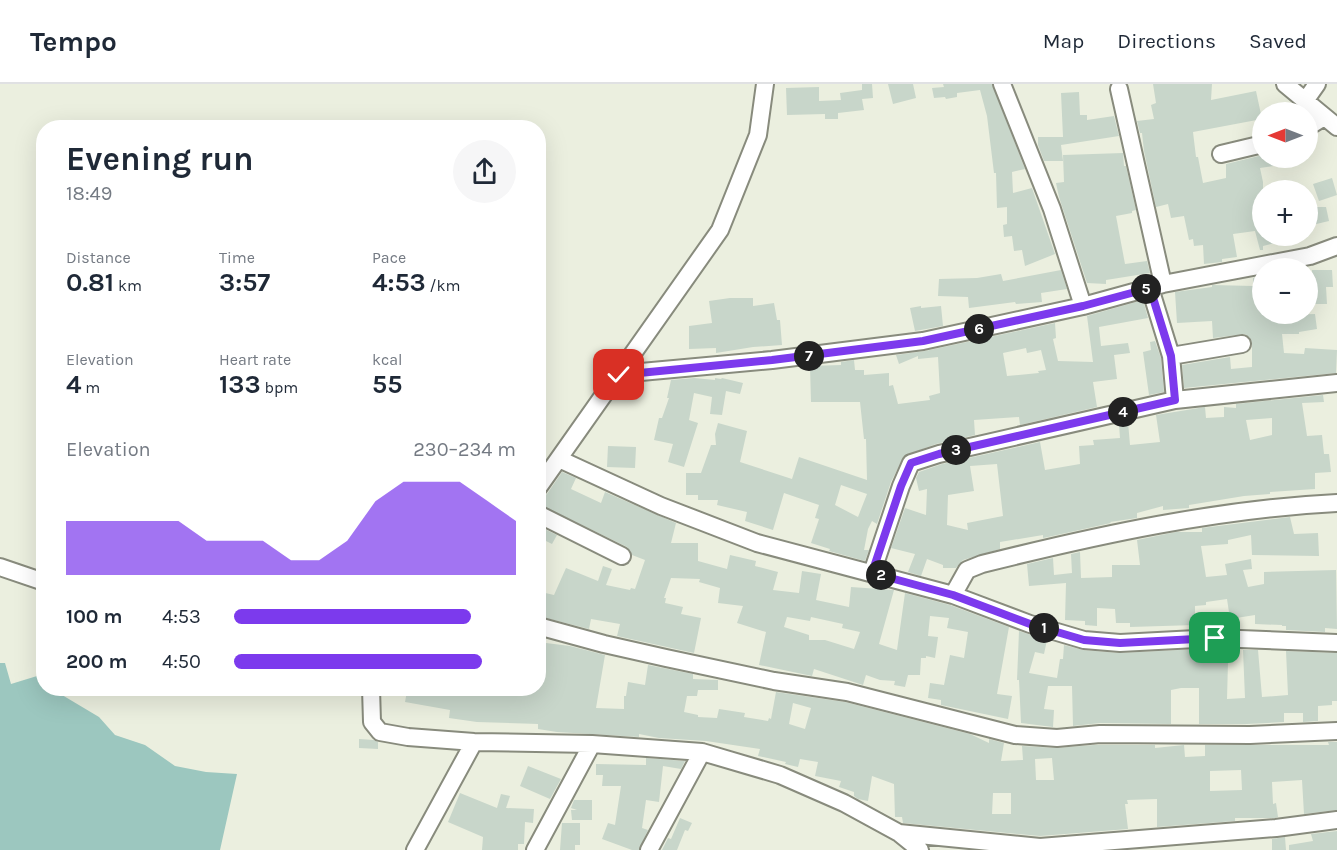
<!DOCTYPE html>
<meta charset="utf-8">
<style>
:root{--surface:#fff;--page:#f6f6f7;--text:#1f2937;--muted:#747a83;--line:#e0e1e3;--accent:#7c3aed}
body{margin:0;font-family:Karla,sans-serif;background:var(--page);color:var(--text);height:100vh;display:flex;flex-direction:column;font-size:22px;white-space:nowrap}
*{box-sizing:border-box;margin:0}
p{font-size:20px;color:var(--muted)}
.icon{flex:none;width:33px;height:33px;fill:none;stroke:currentColor;stroke-width:2;stroke-linecap:round;stroke-linejoin:round}
.map{position:relative;flex:1;overflow:hidden}
.panel{position:absolute;left:36px;top:36px;width:510px;height:576px;display:flex;flex-direction:column;background:var(--surface);border-radius:24px;box-shadow:0 6px 24px #0002}
.panel>*{flex:none}
.needle{width:39px;rotate:270deg}
.buttons{position:absolute;left:1252px;top:18px;display:grid;gap:12px}
.buttons a{display:grid;place-items:center;width:66px;height:66px;border-radius:50%;background:var(--surface);box-shadow:0 6px 24px #0002;font-size:30px}
.pin{position:absolute;display:grid;place-items:center;width:51px;height:51px;color:#fff;margin:-26px;border-radius:12px;box-shadow:0 3px 9px #0006}
.km{position:absolute;width:30px;height:30px;margin:-15px;border-radius:50%;background:#222;color:#fff;font-size:16px;line-height:30px;text-align:center}
.round{display:grid;place-items:center;flex:none;width:63px;height:63px;border-radius:32px;background:var(--page)}
.overview{display:flex;align-items:center;justify-content:space-between;height:102px;padding:0 30px}
h1{font-size:33px;font-weight:700;line-height:45px}
.metrics{display:grid;grid-template-columns:repeat(3,1fr);gap:9px;height:102px;padding:6px 30px}
.metrics div{display:grid;align-content:center}
.metrics b{font-size:26px;font-weight:700}
.metrics small{font-size:16px;font-weight:400}
.metrics p{font-size:16px}
.chart{height:168px;padding:12px 30px}
.chart p{display:flex;justify-content:space-between}
.chart svg{width:100%;height:108px;margin-top:6px;fill:var(--accent);opacity:.7}
ul{padding:0 30px;list-style:none;font-size:20px}
li{display:grid;grid-template-columns:96px 72px 1fr;align-items:center;height:45px}
li i{height:15px;border-radius:8px;background:var(--accent)}
header{display:flex;align-items:center;gap:36px;box-sizing:border-box;height:84px;padding:0 30px;background:var(--surface);border-bottom:2px solid var(--line)}
header strong{font-size:28px}
nav{display:flex;gap:33px;margin-inline-start:auto;font-size:21px}
.map>svg:first-child{display:block}
</style>
<header>
<strong>Tempo</strong>
<nav><a>Map</a><a>Directions</a><a>Saved</a></nav>
</header>
<div class="map">
<svg width="1337" height="766" viewBox="0 0 1337 766">
<rect width="100%" height="100%" fill="#ebefdf"/>
<path fill="#9cc7bf" d="M0 579H5L11 600 37 592 43 598 44 604 52 605 99 633 115 651 145 661 175 682 206 688 237 690 220 766H0Z"/>
<path fill="#c8d6ca" fill-rule="evenodd" d="M862 0H872L873 14 862 15 864 26 838 29V35H825V30L787 31 786 4 819 3V17L841 16 840 9 862 6Z
M888 0H913L916 14 893 20Z
M943 0H992L1025 85 1012 88 1013 109 1032 104 1055 170 1025 182 1022 166 1014 167 1012 152 1004 153 1003 141 1007 140V123L997 124 996 89H994L987 32 980 6 957 9V13L946 15 945 13 934 14 932 4 944 3Z
M1153 0H1212L1211 16 1256 7 1262 35 1193 48 1196 73H1198L1203 99 1226 94V80L1263 71V74H1296V79L1260 84 1263 98V152H1292V155L1263 162V166H1260L1255 147 1233 150 1237 173 1222 175V178L1204 180 1203 161 1194 162 1193 155 1189 156 1184 132 1171 134 1168 120 1156 123 1144 67 1142 49H1140L1137 37 1154 35 1151 21 1156 19Z
M1079 8 1080 31H1087V36L1114 32 1119 52 1061 61 1063 77H1044L1038 61V53H1063L1061 9Z
M1123 69 1124 82H1126L1136 126 1132 127V129L1116 132 1125 180 1147 177 1150 189 1106 196V200L1087 199 1059 113 1056 99 1064 98 1063 71Z
M1332 94 1337 111 1319 117 1313 100Z
M1308 123H1326L1329 137 1308 142Z
M1061 186 1067 205 1041 209 1042 218 1016 220 1015 218 969 224 968 213 938 212 939 195 977 194 1001 190 1003 197Z
M1312 186H1332L1333 203H1326L1327 220H1308V206H1312Z
M1263 192V230H1269V231L1315 230 1317 245 1299 248V250H1282L1284 269 1304 270 1305 264 1337 266 1336 289 1184 304 1182 281 1230 273 1231 285 1252 283V259L1250 254 1245 250 1213 254 1212 237 1177 239 1175 208 1212 203V201L1253 202V194Z
M730 214H753V222L774 219 777 236H780L782 261 753 263 716 269V264L689 265V242L712 239 709 217Z
M1143 216 1148 234 1099 243 1101 262 1128 259 1130 269 1114 271 1117 295 1093 298 1097 323 1020 341 1019 333 974 336 975 351 936 360 904 372 891 398 877 440 872 437 868 445 864 466H869L865 477 829 467 830 465 811 459 819 435 815 434 819 421 784 409 773 446 745 437 747 428 717 421 718 416H698V411H686V389H701L711 361H716L715 350 718 339 747 347 740 378 792 395 799 373 867 396 866 355H864L860 318H811L810 282 841 281V278L854 276 855 286H864V291L889 289V302L893 301 898 320 930 316 929 312 940 309 938 273 918 275V272L899 280 896 271 925 267 1055 239 1056 254 1053 255 1058 277 1093 278 1087 232ZM1026 264 1027 269 1041 266 1046 286 1038 287 1039 289 1007 292 1003 269ZM841 401 867 410 858 433 835 421Z
M921 222V224L941 222 943 242 915 247 910 224Z
M1155 257 1161 274 1164 308 1149 311 1143 268 1151 266 1150 258Z
M694 294 715 296V294L721 295 722 294 743 299 740 310 726 307 722 331 710 330 712 313 694 309 689 336 698 339 684 383 668 378 673 360 654 356 659 334H662L669 314H667L671 296Z
M1323 311 1324 318 1302 319 1307 352 1322 351 1324 370H1329L1331 388 1315 389V405L1270 408V410L1244 412 1189 421V424L1163 426V422L1137 429V434L1110 438 1111 439 1048 453 1043 454V451L1000 458V465L963 476 956 484H943V481L927 475 921 492 908 488 915 470 891 464 905 424 926 431 927 405 919 407 916 394 919 388 942 380 1040 358 1045 386 1080 380 1079 362 1094 361 1093 356 1120 354 1119 340 1128 338 1130 361 1160 358 1156 331 1205 323 1206 334 1224 333V323L1236 324V320ZM1272 334V351L1250 356 1246 336ZM997 380 1003 432 967 439 968 446 947 441 948 411 974 407 970 382Z
M608 362 636 363 635 384 607 383Z
M562 388 576 394 571 405 601 419 605 408 676 439 671 459H698V477L727 485 730 471 756 477 755 482 778 488 773 506 799 509 802 487 821 490 816 516 849 523 851 503 894 506 879 560 897 566 905 509 950 521 1009 543 997 610 1012 612 1008 635 941 621V616L928 614 930 599 944 601 950 571 964 574 968 548 947 544 949 534 930 532 928 552 938 553 935 574 926 572V574H921L920 591H908L905 603 894 601 895 597 880 596 866 591 863 601 814 585 812 592 759 581 766 548 737 539 743 522 718 519 720 504 699 498 700 495 671 494 664 514H666L665 519 683 523 681 530 701 534 694 569 617 552 620 540 591 535 589 545 538 532 541 508 554 511 566 484 598 497 603 482 612 485 606 501 630 506 631 504 635 505 645 476 632 471 627 463 539 420 541 414 547 410ZM787 533 810 537 811 533 843 540 842 544 860 548 854 565 825 556H809V551L784 543Z
M1290 433 1294 450 1318 449 1319 472 1252 471 1251 451 1228 456V460L1201 462 1206 493 1227 491 1225 480 1251 475 1252 485 1243 486 1248 503 1264 500V488L1336 486 1337 545 1325 544V548L1286 546V542H1282V541L1255 540V531L1230 535 1227 515 1206 518V521L1195 522V541L1130 543V539H1116L1115 525 1097 524V542L1085 541V537L1065 536 1066 499 1029 502 1027 480 1053 474 1054 491 1072 489 1071 470 1080 468 1081 494 1112 493V481H1140L1137 456 1176 448H1202V444Z
M538 442 557 451 552 460 538 453Z
M1019 547 1047 556 1044 570 1035 568 1029 589 1057 594 1060 575H1063L1064 561 1083 566 1119 569 1199 565 1200 576 1228 578 1227 615 1245 614 1243 566H1258L1262 613 1288 611 1286 567 1337 569V617H1332V621L1318 622V637L1303 638V629H1284V638L1247 640H1199V604H1181L1171 606V640L1100 639 1073 642 1072 602H1048L1044 625 1054 626 1053 643 1021 639 1019 596H1017Z
M538 558 570 562 605 571 596 624 624 625V612H626L628 598 645 601 648 581 693 590V595L718 596V606H698L697 612H687L684 628 698 631V633L717 634 719 625 745 629 744 633 768 637 769 634 771 635 776 608 845 618 970 650 989 659V655L1004 659 1001 677 1023 676 1022 662 1056 664 1094 661H1155V664L1184 661 1185 673 1205 672V661H1329L1328 658H1337V726L1304 730 1302 696 1272 698 1273 720 1276 719 1278 733 1275 734H1235V737L1157 743V715L1127 716 1128 720H1125L1128 745 1040 752 903 739 902 733H895L894 700 872 692 868 717 858 715 854 712V708L839 703 841 697 815 692 818 678 800 675 798 683 785 680 786 678 758 672 760 665 706 657 659 654 639 650V653L557 648 538 645V640L477 638 449 634 450 626 405 618 407 607 413 608 414 604H437L466 610 467 604H538ZM793 619 811 624 805 645 789 640ZM1052 674 1054 696H1036L1035 675ZM1241 686 1242 706 1210 707V687ZM993 709H1011V730H992Z
M359 655 374 656 378 658V665L359 664Z
M646 674 685 677 681 685 663 682 659 718 646 716 642 744 648 746 639 766H632L602 755 608 739 615 741 621 702H602L603 691H596V680L646 681Z
M528 682 561 695 550 715 520 702Z
M460 709 497 724 501 710 510 712 506 724 534 725 533 739 525 738 524 760H518V766H482L483 753 448 738Z
M574 716H592V736H572L571 726H577L571 724Z
M680 734 692 739 688 747 685 746 677 766H662L668 754 671 755Z
M562 739H580V761H575V766H560Z
M1337 747V766H1289V761L1313 757 1311 750Z
M1285 753 1286 766H1272V755Z"/>
<g fill="none" stroke-linecap="round" stroke-linejoin="round">
<g stroke="#888b7d" stroke-width="20">
<path id="minor" d="M1002 0 1052 125 1083 222
M1285 0 1337 43
M1119 5 1163 200
M1305 17 1317 0
M1308 43 1324 33
M1221 70 1263 60
M1150 204 1171 272 1175 316
M1171 272 1242 260
M619 290 772 276 923 257 1083 222 1163 200 1310 172 1337 162
M559 375 661 422 757 459 953 511 1030 540 1084 556 1120 559 1215 554 1337 559
M538 404 720 146 758 51 765 0
M538 430 622 472
M0 483 44 498
M872 489 901 402 911 379 939 370 1175 316 1337 299
M953 511 967 486 982 480C1098 451 1217 425 1337 419
M538 542 604 560 666 574 774 597 847 608 1015 651 1057 654 1100 650 1250 651 1337 647
M371 604 372 638 380 648 408 653 474 658 592 660 702 668 780 691 844 719 899 749 920 766
M899 749 1040 763 1276 744 1337 736
M415 766 474 658
M535 766 592 660
M649 766 702 668"/>
</g>
<use href="#minor" stroke="#fff" stroke-width="16"/>
</g>
<g fill="none" stroke-linecap="round" stroke-linejoin="round">
<g stroke="#fff" stroke-width="12">
<path id="route" d="M619 291 772 276 923 257 1083 222 1150 204 1171 272 1175 316 939 370 911 379 901 402 872 489 953 511 1030 540 1084 556 1120 559 1215 554"/>
</g>
<use href="#route" stroke="#7c3aed" stroke-width="8"/>
</g>
</svg>
<div class="buttons">
<a><svg class="needle" viewBox="-14 -14 28 28"><path d="M0-13l5 13h-10z" fill="#e53935"/><path d="M0 13l5-13h-10z" fill="#747a83"/></svg></a>
<a>+</a>
<a>−</a>
</div>
<div class="pin" style="left:1215px;top:554px;background:#1e9e55"><svg class="icon" aria-label="arrive" viewBox="0 0 24 24"><path d="M6 21V4h12l-3 4 3 4H6"/></svg></div>
<div class="pin" style="left:619px;top:291px;background:#d93025"><svg class="icon" aria-label="check" viewBox="0 0 24 24"><path d="M5 12l5 5 9-10"/></svg></div>
<b class="km" style="left:1044px;top:544px">1</b>
<b class="km" style="left:881px;top:491px">2</b>
<b class="km" style="left:956px;top:366px">3</b>
<b class="km" style="left:1123px;top:328px">4</b>
<b class="km" style="left:1146px;top:205px">5</b>
<b class="km" style="left:979px;top:245px">6</b>
<b class="km" style="left:809px;top:272px">7</b>
<section class="panel">
<div class="overview"><div><h1>Evening run</h1><p>18:49</p></div><a class="round"><svg class="icon" aria-label="share" viewBox="0 0 24 24"><path d="M12 15V3M7 8l5-5 5 5M5 13v7h14v-7"/></svg></a></div>
<div class="metrics">
<div><p>Distance</p><b>0.81<small> km</small></b></div>
<div><p>Time</p><b>3:57</b></div>
<div><p>Pace</p><b>4:53<small> /km</small></b></div>
</div>
<div class="metrics">
<div><p>Elevation</p><b>4<small> m</small></b></div>
<div><p>Heart rate</p><b>133<small> bpm</small></b></div>
<div><p>kcal</p><b>55</b></div>
</div>
<div class="chart"><p><span>Elevation</span>230–234 m</p>
<svg viewBox="0 0 160 44" preserveAspectRatio="none"><path d="M0 44V22L10 22L20 22L30 22L40 22L50 30L60 30L70 30L80 38L90 38L100 30L110 14L120 6L130 6L140 6L150 14L160 22V44z"/></svg>
</div>
<ul>
<li><b>100 m</b>4:53<i style="width:84%"></i></li>
<li><b>200 m</b>4:50<i style="width:88%"></i></li>
</ul>
</section>
</div>
